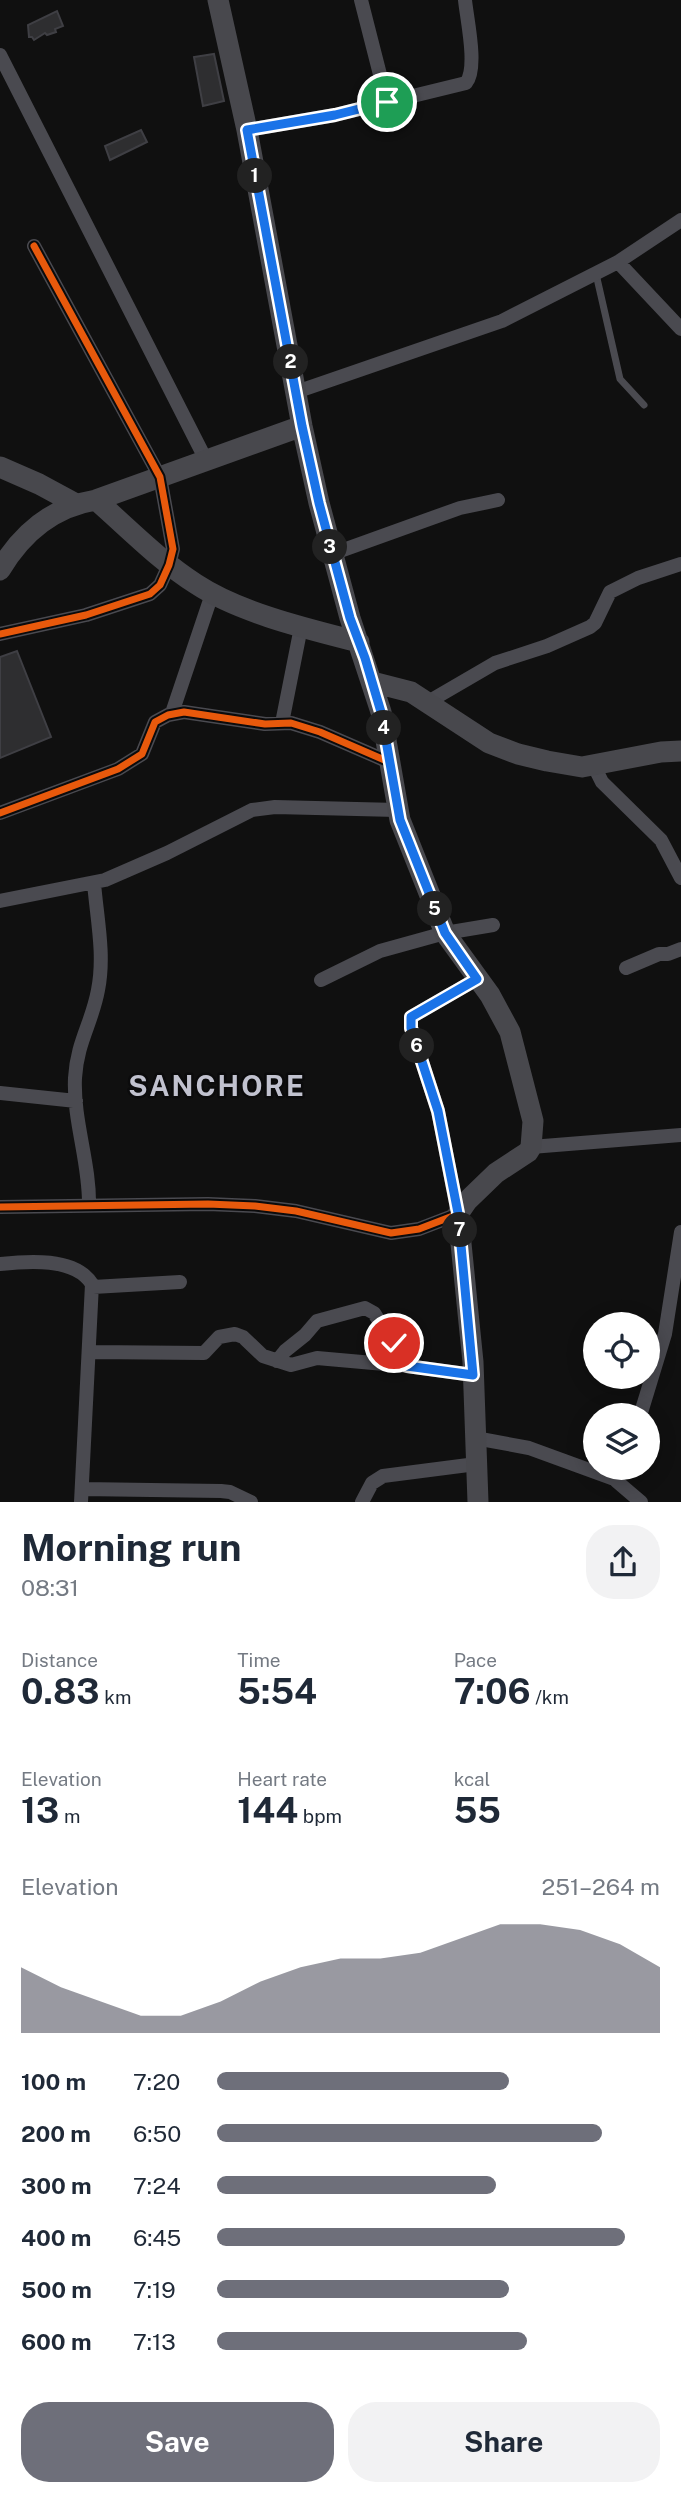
<!DOCTYPE html>
<meta charset="utf-8">
<style>
:root{--surface:#fff;--page:#f2f2f3;--text:#1f2937;--muted:#747a83;--accent:#6e6f7a}
body{margin:0;font-family:"Public Sans",sans-serif;background:var(--page);color:var(--text);height:100vh;display:flex;flex-direction:column;font-size:26px;white-space:nowrap}
*{box-sizing:border-box;margin:0}
p{font-size:23px;color:var(--muted)}
.icon{flex:none;width:38px;height:38px;fill:none;stroke:currentColor;stroke-width:2;stroke-linecap:round;stroke-linejoin:round}
.map{position:relative;height:1502px;overflow:hidden}
.drawer{display:flex;flex-direction:column;background:var(--surface);flex:1}
.drawer>*{flex:none}
.buttons{position:absolute;left:583px;top:1312px;display:grid;gap:14px}
.buttons a{display:grid;place-items:center;width:77px;height:77px;border-radius:50%;background:var(--surface);box-shadow:0 4px 18px #0003;font-size:35px}
.pin{position:absolute;display:grid;place-items:center;width:60px;height:60px;color:#fff;margin:-30px;border:4px solid #fff;border-radius:50%;box-shadow:0 2px 7px #0007}
.km{position:absolute;width:35px;height:35px;margin:-18px;border-radius:50%;background:#222;color:#fff;font-size:19px;line-height:35px;text-align:center}
.round{display:grid;place-items:center;flex:none;width:74px;height:74px;border-radius:28px;background:var(--page)}
.overview{display:flex;align-items:center;justify-content:space-between;height:119px;padding:0 21px}
h1{font-size:38px;font-weight:700;line-height:52px}
.stats{display:grid;grid-template-columns:repeat(3,1fr);gap:10px;height:119px;padding:7px 21px}
.stats div{display:grid;align-content:center}
.stats b{font-size:35px;font-weight:700}
.stats small{font-size:19px;font-weight:400}
.stats p{font-size:19px}
.chart{height:196px;padding:14px 21px}
.chart p{display:flex;justify-content:space-between}
.chart svg{width:100%;height:126px;margin-top:7px;fill:var(--accent);opacity:.7}
.action{display:flex;gap:14px;margin-top:auto;padding:14px 21px}
.action a{flex:1;height:80px;border-radius:28px;background:var(--accent);color:#fff;font-size:28px;font-weight:700;line-height:80px;text-align:center}
.action a+a{background:var(--page);color:var(--text)}
ul{padding:0 21px;list-style:none;font-size:23px}
li{display:grid;grid-template-columns:112px 84px 1fr;align-items:center;height:52px}
li i{height:18px;border-radius:9px;background:var(--accent)}
.map>svg:first-child{display:block}
</style>
<div class="map">
<svg width="681" height="1502" viewBox="0 0 681 1502">
<rect width="100%" height="100%" fill="#101010"/>
<path fill="#2e2e30" stroke="#3f3f44" stroke-width="2" d="M57 11 63 26 55 29 56 32 47 35 45 33 34 40 32 37H29L28 25Z
M214 54 224 101 203 106 194 57Z
M141 130 147 142 110 160 105 146Z
M17 651 51 737 0 758V657Z"/>
<g fill="none" stroke-linecap="round" stroke-linejoin="round">
<path stroke="#4a4a50" stroke-width="7" d="M596 274 620 379 644 405"/>
<path stroke="#4a4a50" stroke-width="14" d="M361 0 387 102
M0 55 206 460
M247 130 335 115 466 83C478 68 467 20 465 0
M618 262 681 329
M296 392 502 321 618 262 681 220
M332 554 460 508 498 500
M0 634 86 615 150 594 160 585 169 565 173 549 160 477 34 246
M428 702 495 663 547 646 590 627 595 623 610 592 638 578 681 564
M172 713 212 594
M282 723 301 627
M593 764 602 782 661 840 681 878
M0 813 118 769 142 754 155 722 168 715 184 712 265 724 291 723 320 732 389 762
M0 901 105 880 167 853 252 810 275 807 397 810
M626 968 659 954H668L681 949
M321 980 380 951 445 933 493 925
M0 1093 76 1101
M531 1147 681 1135
M89 1206C90 1163 73 1121 75 1078 77 1042 92 1023 98 990 105 955 97 919 94 883
M0 1207 208 1204 255 1206 296 1211 391 1233 419 1229 458 1214 438 1111 411 1028V1017L477 979
M0 1264C27 1261 75 1257 92 1284L81 1502
M93 1287 180 1282
M90 1352 204 1353 219 1337 235 1334 243 1337 263 1356 291 1365 317 1358 407 1366 473 1375
M277 1361 285 1351 305 1335 317 1321 365 1308 374 1313 407 1366
M640 1416 665 1334 681 1232
M475 1438 529 1448 614 1479 641 1502
M82 1489 221 1491 230 1492 251 1502
M362 1502 372 1483 383 1476 476 1464"/>
<path stroke="#48484d" stroke-width="21" d="M218 0 247 130 302 426 319 503 350 618 381 712 400 820 445 933 490 995 510 1032 533 1121 531 1147 528 1152 496 1173 467 1201 458 1214 473 1362 478 1502
M0 467 39 484 76 504
M96 500C129 529 160 561 196 584 240 613 308 629 359 642
M0 570C22 533 53 507 96 500L302 426
M372 682 411 692 489 743 518 754 547 761 582 767 661 752 681 751"/>
<g stroke="#0b0b0c" stroke-width="11">
<path id="cycleway" d="M0 634 86 615 150 594 160 585 169 565 173 549 160 477 34 246
M0 813 118 769 142 754 155 722 168 715 184 712 265 724 291 723 320 732 389 762
M0 1207 208 1204 255 1206 296 1211 391 1233 419 1229 458 1214 438 1111 411 1028V1017L477 979"/>
</g>
<use href="#cycleway" stroke="#e8590c" stroke-width="7"/>
</g>
<g fill="none" stroke-linecap="round" stroke-linejoin="round">
<g stroke="#fff" stroke-width="14">
<path id="route" d="M387 102 335 115 247 130 302 426 319 503 350 618 365 658 381 712 400 820 445 933 477 979 411 1017V1028L438 1111 458 1213 473 1375 407 1366 394 1343"/>
</g>
<use href="#route" stroke="#1a73e8" stroke-width="9"/>
</g>
<g text-anchor="middle" stroke-width="5" stroke-linejoin="round" paint-order="stroke">
<g font-size="28" font-weight="bold" letter-spacing="2" fill="#c1c2cf" stroke="#0b0b0c">
<text x="217" y="1096">SANCHORE</text>
</g>
</g>
</svg>
<div class="buttons">
<a><svg class="icon" aria-label="locate" viewBox="0 0 24 24"><circle cx="12" cy="12" r="6"/><path d="M12 2v4M12 18v4M2 12h4M18 12h4"/></svg></a>
<a><svg class="icon" aria-label="layers" viewBox="0 0 24 24"><path d="M12 4l9 5-9 5-9-5zM3 14l9 5 9-5"/></svg></a>
</div>
<div class="pin" style="left:387px;top:102px;background:#1e9e55"><svg class="icon" aria-label="arrive" viewBox="0 0 24 24"><path d="M6 21V4h12l-3 4 3 4H6"/></svg></div>
<div class="pin" style="left:394px;top:1343px;background:#d93025"><svg class="icon" aria-label="check" viewBox="0 0 24 24"><path d="M5 12l5 5 9-10"/></svg></div>
<b class="km" style="left:255px;top:176px">1</b>
<b class="km" style="left:291px;top:362px">2</b>
<b class="km" style="left:330px;top:547px">3</b>
<b class="km" style="left:384px;top:728px">4</b>
<b class="km" style="left:435px;top:909px">5</b>
<b class="km" style="left:417px;top:1046px">6</b>
<b class="km" style="left:460px;top:1230px">7</b>
</div>
<section class="drawer">
<div class="overview"><div><h1>Morning run</h1><p>08:31</p></div><a class="round"><svg class="icon" aria-label="share" viewBox="0 0 24 24"><path d="M12 15V3M7 8l5-5 5 5M5 13v7h14v-7"/></svg></a></div>
<div class="stats">
<div><p>Distance</p><b>0.83<small> km</small></b></div>
<div><p>Time</p><b>5:54</b></div>
<div><p>Pace</p><b>7:06<small> /km</small></b></div>
</div>
<div class="stats">
<div><p>Elevation</p><b>13<small> m</small></b></div>
<div><p>Heart rate</p><b>144<small> bpm</small></b></div>
<div><p>kcal</p><b>55</b></div>
</div>
<div class="chart"><p><span>Elevation</span>251–264 m</p>
<svg viewBox="0 0 160 44" preserveAspectRatio="none"><path d="M0 44V21L10 28L20 33L30 38L40 38L50 33L60 26L70 21L80 18L90 18L100 16L110 11L120 6L130 6L140 8L150 13L160 21V44z"/></svg>
</div>
<ul>
<li><b>100 m</b>7:20<i style="width:66%"></i></li>
<li><b>200 m</b>6:50<i style="width:87%"></i></li>
<li><b>300 m</b>7:24<i style="width:63%"></i></li>
<li><b>400 m</b>6:45<i style="width:92%"></i></li>
<li><b>500 m</b>7:19<i style="width:66%"></i></li>
<li><b>600 m</b>7:13<i style="width:70%"></i></li>
</ul>
<div class="action"><a>Save</a><a>Share</a></div>
</section>
